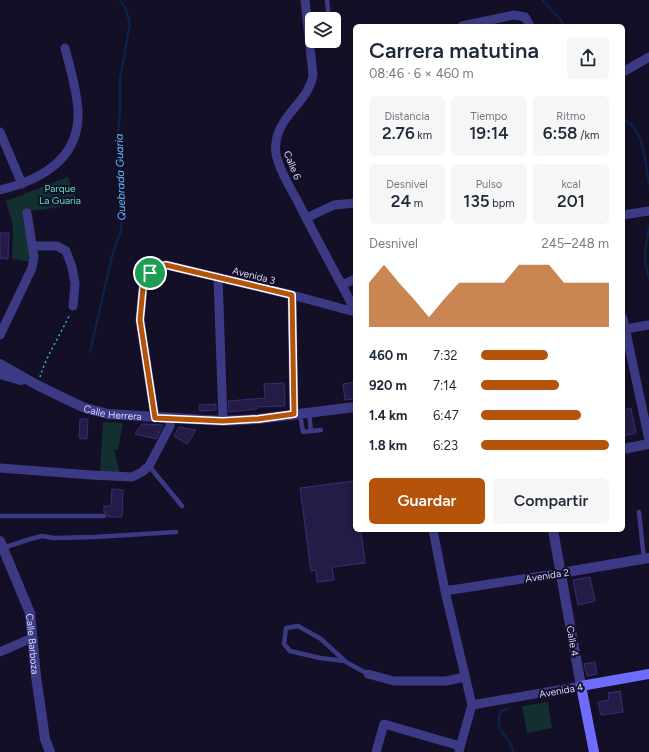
<!DOCTYPE html>
<html lang="es">
<meta charset="utf-8">
<style>
:root{--surface:#fff;--page:#f6f6f7;--text:#1f2937;--muted:#747a83;--accent:#b45309}
body{margin:0;font-family:Figtree,sans-serif;background:var(--page);color:var(--text);height:100vh;display:flex;flex-direction:column;font-size:15px;white-space:nowrap}
*{box-sizing:border-box;margin:0}
p{font-size:13px;color:var(--muted)}
.icon{flex:none;width:22px;height:22px;fill:none;stroke:currentColor;stroke-width:2;stroke-linecap:round;stroke-linejoin:round}
.map{position:relative;flex:1;overflow:hidden}
.side{position:absolute;left:353px;top:24px;width:272px;height:508px;display:flex;flex-direction:column;background:var(--surface);border-radius:6px;box-shadow:0 2px 6px #0003}
.side>*{flex:none}
.buttons{position:absolute;left:305px;top:12px;display:grid;gap:8px}
.buttons a{display:grid;place-items:center;width:36px;height:36px;border-radius:6px;background:var(--surface);box-shadow:0 2px 6px #0003;font-size:20px}
.pin{position:absolute;display:grid;place-items:center;width:34px;height:34px;color:#fff;margin:-17px;border:2px solid #fff;border-radius:50%;box-shadow:0 1px 4px #0007}
.round{display:grid;place-items:center;flex:none;width:42px;height:42px;border-radius:6px;background:var(--page)}
.overview{display:flex;align-items:center;justify-content:space-between;height:68px;padding:0 16px}
h1{font-size:22px;font-weight:600;line-height:30px}
.metrics{display:grid;grid-template-columns:repeat(3,1fr);gap:6px;height:68px;padding:4px 16px}
.metrics div{display:grid;align-content:center;border-radius:6px;background:var(--page);text-align:center}
.metrics b{font-size:17px;font-weight:600}
.metrics small{font-size:11px;font-weight:400}
.metrics p{font-size:11px}
.chart{height:112px;padding:8px 16px}
.chart p{display:flex;justify-content:space-between}
.chart svg{width:100%;height:72px;margin-top:4px;fill:var(--accent);opacity:.7}
.primary-button{display:flex;gap:8px;margin-top:auto;padding:8px 16px}
.primary-button a{flex:1;height:46px;border-radius:6px;background:var(--accent);color:#fff;font-size:16px;font-weight:600;line-height:46px;text-align:center}
.primary-button a+a{background:var(--page);color:var(--text)}
ul{padding:0 16px;list-style:none;font-size:13px}
li{display:grid;grid-template-columns:64px 48px 1fr;align-items:center;height:30px}
li i{height:10px;border-radius:5px;background:var(--accent)}
.map>svg:first-child{display:block}
</style>
<div class="map">
<svg width="649" height="752" viewBox="0 0 649 752">
<rect width="100%" height="100%" fill="#130f26"/>
<path fill="#12302f" d="M68 177 78 202 54 208 23 212 32 262 12 259 13 226 6 201Z
M103 422 123 423 118 450H114L120 473 100 472Z
M548 702 552 728 527 733 522 706Z"/>
<g fill="none" stroke-linecap="round" stroke-linejoin="round">
<path stroke="#0c2248" stroke-width="2.5" d="M542 0 561 20 564 26
M623 119C645 128 645 164 649 184
M649 227C646 248 642 256 649 278
M90 352 112 256 121 231 123 207 122 170 117 141 120 113V79L130 24 126 9 120 0
M508 709 501 711C492 734 511 734 513 752"/>
</g>
<path fill="#241b47" stroke="#3b2d73" d="M0 233H9L8 259 0 258Z
M354 382 355 399 345 400 343 384Z
M284 383 285 406 257 407V409L229 412 228 401 265 398 264 384Z
M216 404V410L200 411 199 405Z
M631 408 636 433 623 436V410Z
M80 419H88L87 439 79 438Z
M142 424 163 425 156 439 135 434Z
M179 427 196 430 187 444 174 436Z
M354 481 355 530H361L365 563 332 567 334 580 317 582 316 570 311 571 300 488Z
M112 489 123 490 122 517H108L107 514 104 512V506H111Z
M590 577 595 601 578 605 573 580Z
M595 662 597 674 587 676 584 664Z
M620 691 623 712 601 715 598 702 609 700 608 693Z"/>
<g fill="none" stroke-linecap="round" stroke-linejoin="round">
<path stroke="#2fb8b0" stroke-width="1.5" stroke-dasharray="2 3" stroke-linecap="butt" d="M40 377C46 356 61 334 70 314"/>
<path stroke="#3d3a85" stroke-width="4.5" d="M327 0 329 19
M309 413 311 431
M300 414 303 432 321 430
M149 466 182 506
M639 512 644 559
M0 516H104
M3 548 30 539 42 536 54 538 95 537 176 532
M345 661 320 658 290 651 284 644 286 628 298 626 321 639 346 662 368 674"/>
<path stroke="#3d3a85" stroke-width="9" d="M305 0 313 75C309 100 283 113 277 137 275 145 275 154 278 161 282 175 291 189 298 202 316 238 336 274 355 310
M462 26 514 15 525 17 530 26
M623 72 649 57
M0 132 22 184
M0 190C41 180 80 159 78 111 77 90 70 68 65 48
M623 215 649 211
M306 218 334 205 355 203
M33 246H57L66 251 72 267 75 284 73 306
M218 277 223 421
M342 285 355 279
M292 295 294 414
M623 318 649 440
M625 329 649 325
M0 335 32 268 34 257 27 213
M155 418 140 320 143 288 150 273 156 267 166 265 292 295 355 312
M0 468 91 475 132 477 142 472 149 466 170 426 171 418
M433 530 445 591 472 705
M445 591 561 573
M0 652 32 638
M368 674 394 681H446L465 677
M472 705 581 686
M459 751 472 705
M376 752 384 724 460 746"/>
<g stroke="#3d3a85" stroke-width="10">
<path id="s1" d="M0 364 37 385 74 403 85 408 108 414 223 421 258 419 355 407"/>
<path d="M0 374 21 380"/>
<path d="M623 449 649 444"/>
<path d="M553 530 581 686"/>
<path id="s2" d="M0 541 30 613 36 676 45 739 50 752"/>
<path d="M561 573 649 558"/>
</g>
<path stroke="#6f6bff" stroke-width="10" d="M594 752 581 686 649 674"/>
</g>
<g fill="none" stroke-linecap="round" stroke-linejoin="round">
<g stroke="#fff" stroke-width="8">
<path id="route" d="M166 265 292 295 294 414 258 419 223 421 155 418 140 320 143 288 150 273 156 267Z"/>
</g>
<use href="#route" stroke="#b45309" stroke-width="5"/>
</g>
<g text-anchor="middle" stroke-width="4" stroke-linejoin="round" paint-order="stroke">
<g font-size="10" fill="#d9d4ff" stroke="#130f26">
<text transform="translate(293 165) rotate(68)" y="4">Calle 6</text>
<text transform="translate(254 275) rotate(14)" y="4">Avenida 3</text>
<text dy="4" stroke="none"><textPath href="#s1" startOffset="124">Calle Herrera</textPath></text>
<text transform="translate(547 575) rotate(-9)" y="4">Avenida 2</text>
<text transform="translate(573 641) rotate(80)" y="4">Calle 4</text>
<text dy="4" stroke="none"><textPath href="#s2" startOffset="109">Calle Barboza</textPath></text>
<text transform="translate(561 690) rotate(-10)" y="4">Avenida 4</text>
</g>
<g font-size="10" fill="#5fe0c0" stroke="#130f26">
<text x="60" y="192">Parque<tspan x="60" dy="12">La Guaria</tspan></text>
</g>
<g font-size="11" font-style="italic" fill="#62b6ff" stroke="#130f26">
<text transform="translate(120 177) rotate(-92)" y="4">Quebrada Guaria</text>
</g>
</g>
</svg>
<div class="buttons">
<a><svg class="icon" aria-label="layers" viewBox="0 0 24 24"><path d="M12 4l9 5-9 5-9-5zM3 14l9 5 9-5"/></svg></a>
</div>
<div class="pin" style="left:150px;top:273px;background:#1e9e55"><svg class="icon" aria-label="arrive" viewBox="0 0 24 24"><path d="M6 21V4h12l-3 4 3 4H6"/></svg></div>
<section class="side">
<div class="overview"><div><h1>Carrera matutina</h1><p>08:46 · 6 × 460 m</p></div><a class="round"><svg class="icon" aria-label="share" viewBox="0 0 24 24"><path d="M12 15V3M7 8l5-5 5 5M5 13v7h14v-7"/></svg></a></div>
<div class="metrics">
<div><p>Distancia</p><b>2.76<small> km</small></b></div>
<div><p>Tiempo</p><b>19:14</b></div>
<div><p>Ritmo</p><b>6:58<small> /km</small></b></div>
</div>
<div class="metrics">
<div><p>Desnivel</p><b>24<small> m</small></b></div>
<div><p>Pulso</p><b>135<small> bpm</small></b></div>
<div><p>kcal</p><b>201</b></div>
</div>
<div class="chart"><p><span>Desnivel</span>245–248 m</p>
<svg viewBox="0 0 160 44" preserveAspectRatio="none"><path d="M0 44V17L10 6L20 17L30 27L40 38L50 27L60 17L70 17L80 17L90 17L100 6L110 6L120 6L130 17L140 17L150 17L160 17V44z"/></svg>
</div>
<ul>
<li><b>460 m</b>7:32<i style="width:52%"></i></li>
<li><b>920 m</b>7:14<i style="width:61%"></i></li>
<li><b>1.4 km</b>6:47<i style="width:78%"></i></li>
<li><b>1.8 km</b>6:23<i style="width:100%"></i></li>
</ul>
<div class="primary-button"><a>Guardar</a><a>Compartir</a></div>
</section>
</div>
